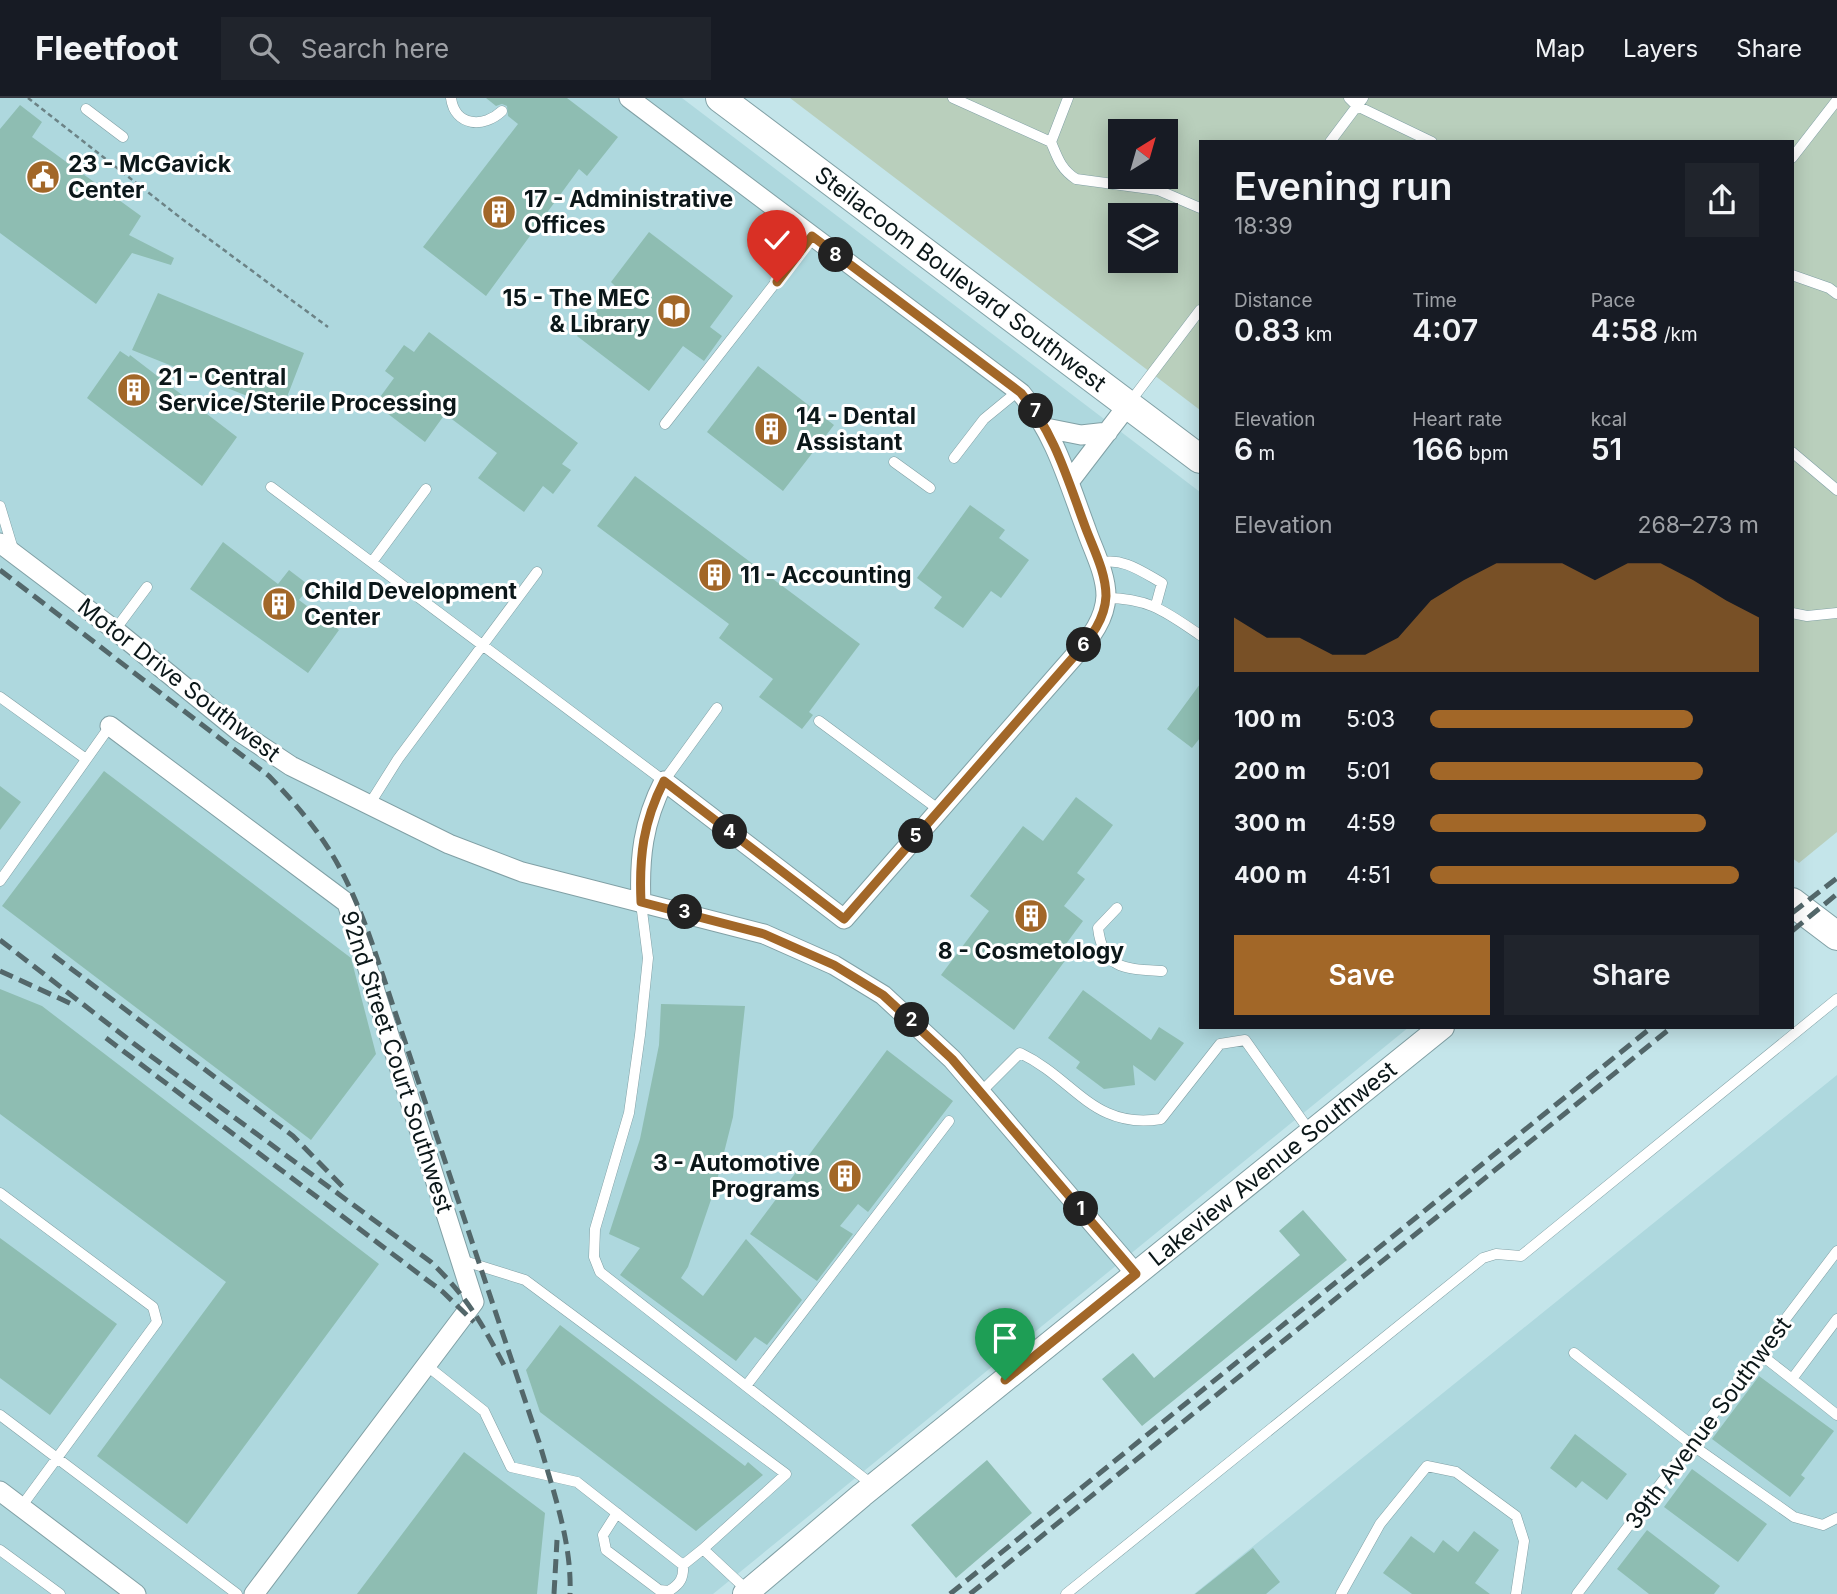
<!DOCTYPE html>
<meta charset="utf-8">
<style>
:root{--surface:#171b24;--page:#20242c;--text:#f1f3f6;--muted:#9ea1a6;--line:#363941;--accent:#a26728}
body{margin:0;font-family:Inter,sans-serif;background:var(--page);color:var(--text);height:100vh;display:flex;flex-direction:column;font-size:26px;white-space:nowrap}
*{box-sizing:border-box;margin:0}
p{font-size:23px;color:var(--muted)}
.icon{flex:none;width:38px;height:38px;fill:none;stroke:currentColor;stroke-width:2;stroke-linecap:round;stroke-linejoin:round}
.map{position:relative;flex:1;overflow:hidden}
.sheet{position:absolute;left:1199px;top:42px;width:595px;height:889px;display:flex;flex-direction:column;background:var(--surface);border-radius:0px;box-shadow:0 4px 18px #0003}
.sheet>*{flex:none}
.needle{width:46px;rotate:37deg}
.fabs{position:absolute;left:1108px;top:21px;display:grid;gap:14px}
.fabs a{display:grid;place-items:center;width:70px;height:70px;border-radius:0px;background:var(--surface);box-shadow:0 4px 18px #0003;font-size:35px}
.pin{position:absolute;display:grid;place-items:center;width:60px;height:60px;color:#fff;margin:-72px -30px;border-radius:50% 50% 50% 0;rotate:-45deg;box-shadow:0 0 7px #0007}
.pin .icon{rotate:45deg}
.km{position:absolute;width:35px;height:35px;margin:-18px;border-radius:50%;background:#222;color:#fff;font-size:19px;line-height:35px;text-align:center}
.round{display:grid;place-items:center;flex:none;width:74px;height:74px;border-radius:0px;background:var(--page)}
.summary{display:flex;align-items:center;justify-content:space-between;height:119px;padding:0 35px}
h1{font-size:38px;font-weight:600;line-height:52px}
.figures{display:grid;grid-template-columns:repeat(3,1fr);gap:10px;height:119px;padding:7px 35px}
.figures div{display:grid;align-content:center}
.figures b{font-size:30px;font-weight:600}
.figures small{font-size:19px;font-weight:400}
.figures p{font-size:19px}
.chart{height:196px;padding:14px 35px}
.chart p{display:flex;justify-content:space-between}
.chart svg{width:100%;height:126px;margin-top:7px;fill:var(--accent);opacity:.7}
.primary-button{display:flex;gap:14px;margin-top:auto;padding:14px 35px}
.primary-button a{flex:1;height:80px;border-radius:0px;background:var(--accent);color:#fff;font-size:28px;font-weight:600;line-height:80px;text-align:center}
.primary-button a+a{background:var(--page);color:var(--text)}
ul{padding:0 35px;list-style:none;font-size:23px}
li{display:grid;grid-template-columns:112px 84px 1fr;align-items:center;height:52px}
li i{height:18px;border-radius:9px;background:var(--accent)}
header{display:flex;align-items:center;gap:42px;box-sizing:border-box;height:98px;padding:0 35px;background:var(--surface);border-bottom:2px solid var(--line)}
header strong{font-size:33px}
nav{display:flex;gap:38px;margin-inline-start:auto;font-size:24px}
.search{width:490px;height:63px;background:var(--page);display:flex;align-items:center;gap:18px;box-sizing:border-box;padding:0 24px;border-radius:0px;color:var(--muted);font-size:26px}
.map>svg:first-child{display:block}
</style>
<header>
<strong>Fleetfoot</strong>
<div class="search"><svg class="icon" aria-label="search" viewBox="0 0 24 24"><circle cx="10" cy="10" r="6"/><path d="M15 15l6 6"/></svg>Search here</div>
<nav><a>Map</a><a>Layers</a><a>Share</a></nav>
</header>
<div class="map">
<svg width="1837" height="1496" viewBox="0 0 1837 1496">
<rect width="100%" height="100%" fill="#c4e5ea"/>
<path fill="#aed8de" d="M0 0H682L1200 394V929H1409L713 1496H0Z
M1837 977V1496H1194Z"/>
<path fill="#b9cfbc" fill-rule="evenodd" d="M790 0H1837V734L1799 765 1792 760V44H1200V312ZM1120 33H1166V79H1120ZM1120 117H1166V163H1120Z"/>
<path fill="#8ebdb2" d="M486 0H567L618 39 587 78 579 71 486 198 423 149 518 26 508 18 507 8 502 6 496 8Z
M20 7 42 24 32 39 141 118 129 137 174 160 171 167 132 155 96 206 0 135V31Z
M649 134 733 198 710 229 722 238 704 263 683 248 649 293 577 238 615 188 611 184Z
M158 195 304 255 282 312 132 252Z
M429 234 578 345 562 366 571 372 553 396 543 388 524 414 478 380 497 355 445 316 425 344 375 306 394 280 385 273 404 247 414 254Z
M120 253 129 259 130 257 237 339 202 388 87 300Z
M758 268 834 327 783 393 707 334Z
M635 378 860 546 809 614 813 617 802 631 759 599 773 581 719 540 729 526 597 428Z
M970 407 1005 432 999 440 1029 462 1001 500 991 493 963 530 934 510 942 499 917 480Z
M223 444 278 486 289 472 310 488 299 502 339 532 308 575 190 491Z
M1200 586V640L1192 650 1167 631Z
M104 673 351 860 376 956 311 1042 2 808Z
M0 688 21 704 0 732Z
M1076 699 1113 727 1077 775 1085 781 1064 808 1083 823 1060 854 1067 860 1014 932 941 877 989 813 970 798 1023 728 1043 743Z
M0 891 42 908 379 1166 187 1426 97 1358 226 1184 0 1016Z
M1083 892 1151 942 1159 929 1184 945 1155 983 1133 967 1135 987 1104 991 1076 970 1080 964 1048 940Z
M661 906 745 908 733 1019 715 1090 688 1169 681 1180 703 1198 746 1141 802 1202 767 1247 755 1239 736 1263 620 1177 640 1150 609 1136 640 1041 659 947Z
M887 952 953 1003 868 1114 858 1106 840 1128 853 1136 817 1183 750 1136Z
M1303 1112 1347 1162 1142 1328 1102 1281 1133 1255 1154 1280 1300 1157 1279 1133Z
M0 1140 117 1226 50 1317 0 1280Z
M560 1227 745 1368 748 1364 763 1377 696 1433 540 1314 526 1272Z
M1759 1278 1834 1333 1801 1377 1805 1380 1790 1399 1712 1341Z
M1575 1336 1627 1376 1607 1402 1582 1383 1576 1390 1550 1370Z
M464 1354 545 1415 537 1496H357Z
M987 1362 1032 1415 956 1480 911 1427Z
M1692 1371 1767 1426 1738 1464 1664 1409Z
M1647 1432 1720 1488 1714 1496H1649L1617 1471Z
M1474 1433 1499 1452 1475 1485 1490 1496H1412L1383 1475 1411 1438 1434 1455 1443 1442 1458 1454Z
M1253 1450 1280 1484 1266 1496H1195Z"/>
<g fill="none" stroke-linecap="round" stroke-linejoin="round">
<g stroke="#81a0a5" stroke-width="11">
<path id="service" d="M451 0C455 29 484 30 502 13
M953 0 1051 44
M1068 0 1051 44C1058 61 1061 71 1076 81L1158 92 1200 110
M1349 0 1357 8 1432 44
M86 11 123 39
M1330 44 1363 0
M1792 60 1837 2
M1792 177 1829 190 1837 196
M1130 304 1200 212
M665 326 812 138
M1792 354 1837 392
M954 360 984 321 1018 293
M894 364 930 390
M271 389 664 683 717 610
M0 408 13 451
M372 464 426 391
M1098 465C1123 459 1141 473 1162 485L1156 507
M1106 500C1149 500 1166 514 1200 537
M1792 515 1807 518 1837 515
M115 532 147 489
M0 599 86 661
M819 623 938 711
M369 707 398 661 537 474
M0 783 110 628
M641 805 648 860 640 937 629 1015 595 1131 594 1159 600 1174 874 1388
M1117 810 1098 830C1103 872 1126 871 1162 873
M981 994 1020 955C1075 981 1093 1032 1161 1021L1220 946 1245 942 1311 1035
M0 1095 153 1209 157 1224 21 1409
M461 1162 525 1182 786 1376 703 1451 748 1493
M1837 1221 1792 1281 1837 1317
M1574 1255 1692 1347 1794 1419 1823 1427 1837 1420
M1760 1256 1792 1281
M426 1267 484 1313 511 1369 577 1384 683 1467 703 1451
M746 1288 949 1023
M0 1317 237 1496
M617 1415 603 1437 606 1452 659 1492 669 1493C680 1486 684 1480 683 1467
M0 1452 60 1496
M1066 1496 1483 1160 1496 1156 1521 1158 1837 901
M1341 1496 1380 1426 1427 1368 1456 1374 1516 1418 1524 1443 1516 1496
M1577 1496 1837 1153"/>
</g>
<g stroke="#81a0a5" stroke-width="21">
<path id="minor" d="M629 0 1021 295C1055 335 1068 383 1086 431 1093 452 1106 475 1106 498 1105 521 1091 539 1077 555L844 821 664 683C643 724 639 760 641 805
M1046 330 1081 337 1108 334
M1069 384 1128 307
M0 445 115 532 240 634 291 668 449 746 522 774 764 836 834 867 883 897 952 961 1136 1176
M110 628 347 805 474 1204 254 1496
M0 1393 136 1496"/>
</g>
<g stroke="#81a0a5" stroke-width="26">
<g id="tertiary">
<path id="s1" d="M745 1496 862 1397 1442 929"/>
</g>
</g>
<g stroke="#81a0a5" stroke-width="30">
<g id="secondary">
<path id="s2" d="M720 0 1200 361"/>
<path d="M1792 804 1837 838"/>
</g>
</g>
<path stroke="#6c8386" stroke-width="2.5" stroke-dasharray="5 3.5" stroke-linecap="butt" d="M28 0 182 121 328 229"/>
<use href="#service" stroke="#fff" stroke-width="10"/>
<use href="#minor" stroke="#fff" stroke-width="19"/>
<use href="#tertiary" stroke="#fff" stroke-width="24"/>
<use href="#secondary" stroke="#fff" stroke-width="28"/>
<path stroke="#53676a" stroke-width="5" stroke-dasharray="14 7" stroke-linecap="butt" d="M0 472 269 678C324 735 345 770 372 845L540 1347C554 1396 572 1445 570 1496
M1792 815 1837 780
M1792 833 1837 796
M0 842 133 945 431 1164C469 1201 483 1227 507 1273
M53 857 293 1038 346 1092
M0 873 74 907
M106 940 443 1194 474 1224
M554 1496 557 1442
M950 1496 1652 929
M970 1496 1672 929"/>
</g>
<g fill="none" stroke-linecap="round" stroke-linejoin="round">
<g stroke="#fff" stroke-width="14">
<path id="route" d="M777 184 812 138 1021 295C1055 335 1068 383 1086 431 1094 452 1106 475 1106 498 1105 521 1091 539 1077 555L844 821 664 683C643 724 639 759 641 804L764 836 834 867 883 897 952 961 1136 1176 1005 1282"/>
</g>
<use href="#route" stroke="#a26728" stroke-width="9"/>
</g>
<defs>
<g id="civic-disc" transform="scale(1.75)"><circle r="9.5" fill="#a26728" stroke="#fff"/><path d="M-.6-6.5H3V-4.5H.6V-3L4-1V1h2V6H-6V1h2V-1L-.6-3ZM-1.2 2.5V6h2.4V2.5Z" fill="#fff"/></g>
<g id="building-disc" transform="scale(1.75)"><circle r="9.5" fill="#a26728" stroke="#fff"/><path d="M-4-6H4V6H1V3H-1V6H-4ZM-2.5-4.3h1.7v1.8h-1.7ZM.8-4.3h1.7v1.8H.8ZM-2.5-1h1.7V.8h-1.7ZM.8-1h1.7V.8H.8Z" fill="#fff"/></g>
<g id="library-disc" transform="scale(1.75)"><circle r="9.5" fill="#a26728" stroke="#fff"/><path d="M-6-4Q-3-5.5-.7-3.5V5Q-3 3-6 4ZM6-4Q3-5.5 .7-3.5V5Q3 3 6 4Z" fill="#fff"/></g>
</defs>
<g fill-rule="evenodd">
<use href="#civic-disc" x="43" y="79"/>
<use href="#building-disc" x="499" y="114"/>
<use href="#library-disc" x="674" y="213"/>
<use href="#building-disc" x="134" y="292"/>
<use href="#building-disc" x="771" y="331"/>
<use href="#building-disc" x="715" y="477"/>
<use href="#building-disc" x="279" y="506"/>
<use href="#building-disc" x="1031" y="818"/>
<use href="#building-disc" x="845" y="1078"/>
</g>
<g text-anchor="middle" stroke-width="6" stroke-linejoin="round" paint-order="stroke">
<g font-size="23" font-weight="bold" fill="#0b1719" stroke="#fff" text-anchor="start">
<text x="68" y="74">23 - McGavick<tspan x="68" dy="26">Center</tspan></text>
<text x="524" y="109">17 - Administrative<tspan x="524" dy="26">Offices</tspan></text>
<text x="650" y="208" text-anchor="end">15 - The MEC<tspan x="650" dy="26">&amp; Library</tspan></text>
<text x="158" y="287">21 - Central<tspan x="158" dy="26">Service/Sterile Processing</tspan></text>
<text x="796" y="326">14 - Dental<tspan x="796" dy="26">Assistant</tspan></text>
<text x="740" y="485">11 - Accounting</text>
<text x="304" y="501">Child Development<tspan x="304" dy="26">Center</tspan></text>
<text x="1031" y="861" text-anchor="middle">8 - Cosmetology</text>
<text x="820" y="1073" text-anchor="end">3 - Automotive<tspan x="820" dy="26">Programs</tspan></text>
</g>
<g font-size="23" fill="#0b1719" stroke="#fff">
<text dy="8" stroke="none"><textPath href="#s2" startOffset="301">Steilacoom Boulevard Southwest</textPath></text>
<text transform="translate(179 582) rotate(38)" y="8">Motor Drive Southwest</text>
<text transform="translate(397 964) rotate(72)" y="8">92nd Street Court Southwest</text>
<text dy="8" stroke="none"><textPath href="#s1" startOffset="681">Lakeview Avenue Southwest</textPath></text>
<text transform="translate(1708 1325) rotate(-53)" y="8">39th Avenue Southwest</text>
</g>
</g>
</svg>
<div class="fabs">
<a><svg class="needle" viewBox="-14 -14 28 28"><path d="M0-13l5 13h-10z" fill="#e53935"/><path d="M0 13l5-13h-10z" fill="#9ea1a6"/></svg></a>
<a><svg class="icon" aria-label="layers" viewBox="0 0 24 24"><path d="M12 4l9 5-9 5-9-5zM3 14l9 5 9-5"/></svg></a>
</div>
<div class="pin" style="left:1005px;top:1282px;background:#1e9e55"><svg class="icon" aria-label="arrive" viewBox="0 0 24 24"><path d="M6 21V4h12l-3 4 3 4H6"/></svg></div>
<div class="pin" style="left:777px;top:184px;background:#d93025"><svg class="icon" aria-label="check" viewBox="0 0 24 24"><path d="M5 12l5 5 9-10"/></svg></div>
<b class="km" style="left:1081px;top:1111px">1</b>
<b class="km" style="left:912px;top:922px">2</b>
<b class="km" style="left:685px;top:814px">3</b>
<b class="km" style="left:730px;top:734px">4</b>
<b class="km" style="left:916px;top:738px">5</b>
<b class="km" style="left:1084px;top:547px">6</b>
<b class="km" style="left:1036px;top:313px">7</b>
<b class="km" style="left:836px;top:157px">8</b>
<section class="sheet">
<div class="summary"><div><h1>Evening run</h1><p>18:39</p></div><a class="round"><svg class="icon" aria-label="share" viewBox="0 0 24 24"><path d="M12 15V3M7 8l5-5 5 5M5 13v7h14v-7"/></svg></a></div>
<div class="figures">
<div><p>Distance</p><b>0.83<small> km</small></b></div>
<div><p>Time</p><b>4:07</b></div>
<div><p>Pace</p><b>4:58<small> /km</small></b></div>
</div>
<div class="figures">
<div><p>Elevation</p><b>6<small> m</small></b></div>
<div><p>Heart rate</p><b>166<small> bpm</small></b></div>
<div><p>kcal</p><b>51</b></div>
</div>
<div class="chart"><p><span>Elevation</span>268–273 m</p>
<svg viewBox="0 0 160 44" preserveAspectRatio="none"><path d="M0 44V25L10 32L20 32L30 38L40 38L50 32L60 19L70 12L80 6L90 6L100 6L110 12L120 6L130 6L140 12L150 19L160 25V44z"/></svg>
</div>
<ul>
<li><b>100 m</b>5:03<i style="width:80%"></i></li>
<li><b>200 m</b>5:01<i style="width:83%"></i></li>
<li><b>300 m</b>4:59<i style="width:84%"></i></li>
<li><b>400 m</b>4:51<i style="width:94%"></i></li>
</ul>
<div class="primary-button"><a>Save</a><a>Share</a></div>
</section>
</div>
